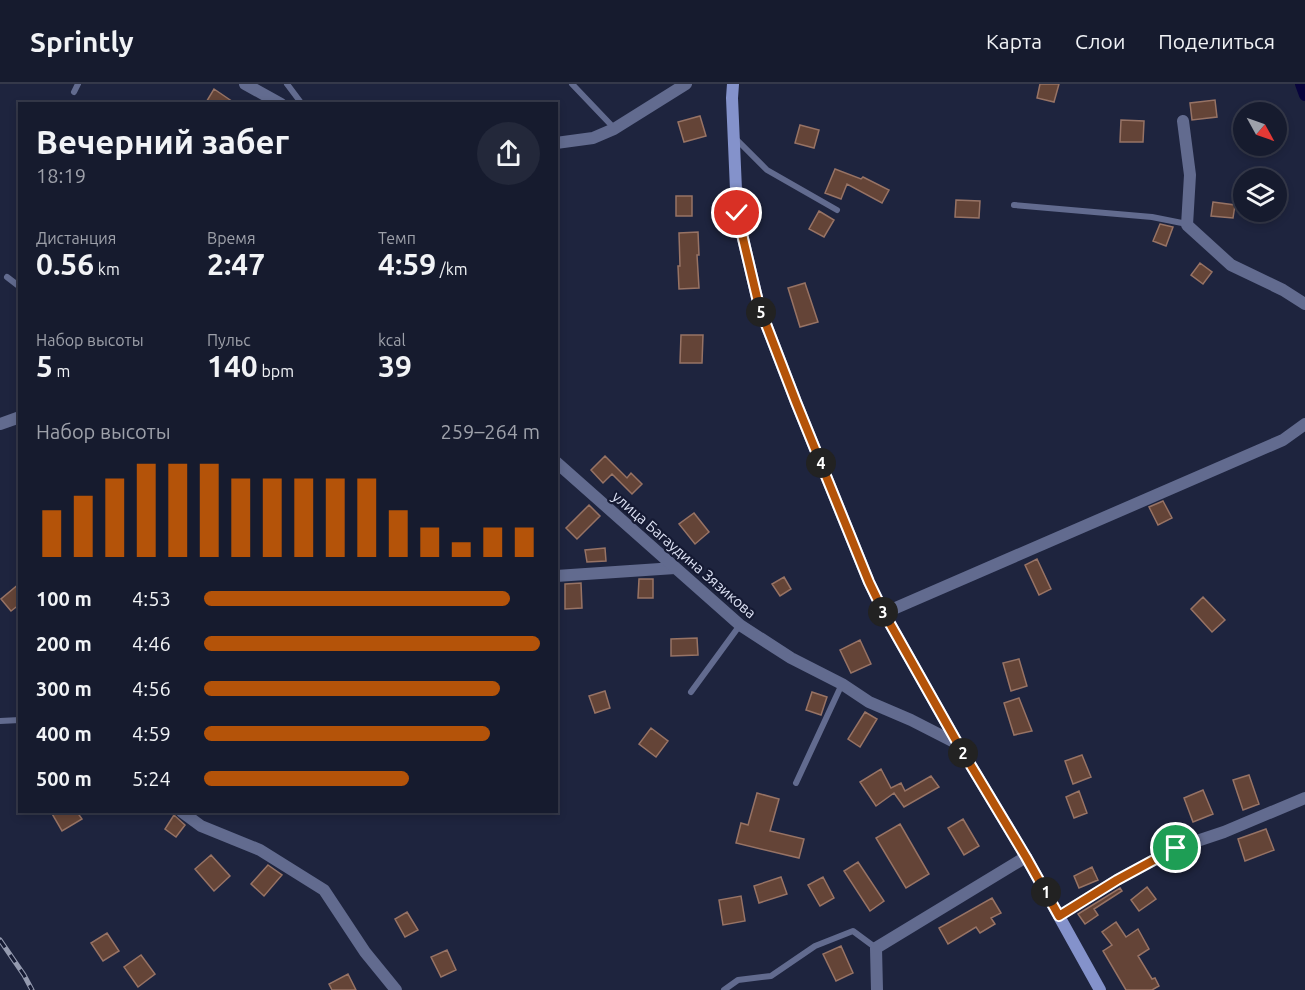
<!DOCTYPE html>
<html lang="ru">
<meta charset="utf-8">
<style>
:root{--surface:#161b2e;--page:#23283a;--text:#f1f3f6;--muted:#9ea1aa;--line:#35394a;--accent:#b45309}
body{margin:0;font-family:Ubuntu,sans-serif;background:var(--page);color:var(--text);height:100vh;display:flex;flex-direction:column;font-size:22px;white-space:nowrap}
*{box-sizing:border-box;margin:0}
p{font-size:20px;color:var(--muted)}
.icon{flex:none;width:33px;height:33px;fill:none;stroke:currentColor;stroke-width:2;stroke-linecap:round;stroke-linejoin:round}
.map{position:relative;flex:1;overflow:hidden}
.sheet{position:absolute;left:18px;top:18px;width:540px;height:711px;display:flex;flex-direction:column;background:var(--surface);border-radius:0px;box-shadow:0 3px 9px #0003,0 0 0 2px var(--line)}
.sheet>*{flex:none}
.needle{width:39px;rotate:130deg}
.buttons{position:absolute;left:1233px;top:18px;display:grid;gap:12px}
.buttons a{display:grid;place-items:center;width:54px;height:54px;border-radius:50%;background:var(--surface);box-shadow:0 3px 9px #0003,0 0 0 2px var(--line);font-size:30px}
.pin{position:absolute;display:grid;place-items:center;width:51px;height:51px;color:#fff;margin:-26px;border:3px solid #fff;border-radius:50%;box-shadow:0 2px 6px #0007}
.km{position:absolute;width:30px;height:30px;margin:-15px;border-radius:50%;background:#222;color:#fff;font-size:16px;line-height:30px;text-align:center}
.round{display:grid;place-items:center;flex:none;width:63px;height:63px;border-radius:32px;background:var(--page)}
.overview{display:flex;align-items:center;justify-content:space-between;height:102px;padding:0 18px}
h1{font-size:33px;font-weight:600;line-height:45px}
.figures{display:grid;grid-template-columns:repeat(3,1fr);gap:9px;height:102px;padding:6px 18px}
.figures div{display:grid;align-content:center}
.figures b{font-size:30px;font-weight:600}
.figures small{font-size:16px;font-weight:400}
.figures p{font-size:16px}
.chart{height:168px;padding:12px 18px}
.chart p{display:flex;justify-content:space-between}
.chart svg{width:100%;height:108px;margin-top:6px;stroke:var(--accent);stroke-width:6}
ul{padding:0 18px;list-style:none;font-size:20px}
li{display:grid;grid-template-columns:96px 72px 1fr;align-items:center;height:45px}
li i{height:15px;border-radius:8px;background:var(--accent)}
header{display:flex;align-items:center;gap:36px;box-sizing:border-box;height:84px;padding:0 30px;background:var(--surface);border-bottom:2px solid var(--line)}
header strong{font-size:28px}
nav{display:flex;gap:33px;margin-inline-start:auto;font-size:21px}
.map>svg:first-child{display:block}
</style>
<header>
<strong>Sprintly</strong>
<nav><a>Карта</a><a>Слои</a><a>Поделиться</a></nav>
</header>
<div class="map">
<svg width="1305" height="906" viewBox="0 0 1305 906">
<rect width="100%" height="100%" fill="#1e243e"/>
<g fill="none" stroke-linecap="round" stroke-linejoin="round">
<path stroke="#08043c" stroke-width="12" d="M1301 0 1305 11"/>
</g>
<path fill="#644437" stroke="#977365" stroke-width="1.5" d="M1040 0H1059L1054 18 1037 14Z
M214 5 236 20H205Z
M1215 16 1217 33 1192 36 1190 19Z
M700 32 706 52 684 58 678 38Z
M1121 36 1144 37 1143 58H1120Z
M800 41 819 46 814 64 795 59Z
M835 85 861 95 863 93 889 106 882 119 847 100 841 115 825 109Z
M676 112H692V132H676Z
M956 116 980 117 979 134 955 133Z
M1213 118 1235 121 1233 134 1211 132Z
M819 127 834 136 824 153 809 145Z
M1160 140 1173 143 1166 162 1153 157Z
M698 148 699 171H697L699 204 679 205 678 182H680L679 149Z
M1200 179 1212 188 1203 200 1191 191Z
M805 199 818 238 800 243 788 204Z
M681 251H703L702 279H680Z
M605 372 627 394 631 389 642 400 632 410 612 390 603 399 591 386Z
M1163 417 1172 434 1158 441 1149 423Z
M589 421 600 432 577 455 566 444Z
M694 429 709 448 695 460 679 440Z
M605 464 606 477 587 478 585 466Z
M1037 475 1051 505 1039 511 1025 481Z
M784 493 791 505 780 512 772 500Z
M639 495H653V514H638Z
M20 499V520L11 527 1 515Z
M581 499 582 524 565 525V500Z
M1203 513 1225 536 1212 548 1191 525Z
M697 554 698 571 671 572V555Z
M860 556 871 580 851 589 840 566Z
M1019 575 1027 602 1011 607 1003 579Z
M605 607 610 624 595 629 589 612Z
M812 608 827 613 821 631 806 626Z
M1019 614 1032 647 1014 651 1004 619Z
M865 628 877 635 860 663 848 655Z
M651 644 668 657 656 673 639 660Z
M1082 671 1091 693 1073 700 1065 677Z
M881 685 891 704 901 699 905 707 931 692 939 703 904 723 894 709 876 722 860 698Z
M1249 691 1259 720 1243 726 1233 696Z
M1203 706 1213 730 1193 738 1184 714Z
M1079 707 1087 729 1074 734 1066 713Z
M757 709 779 715 770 747 804 755 799 774 736 759 741 739 748 741Z
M51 728H77L82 735 62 747Z
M174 731 185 741 176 753 165 745Z
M963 735 979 762 964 771 948 744Z
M900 740 929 790 906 804 876 754Z
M1266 745 1274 766 1245 777 1238 755Z
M211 771 230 792 214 807 195 785Z
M858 778 884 817 870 827 844 787Z
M268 781 282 791 264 812 251 800Z
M1092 783 1098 796 1079 804 1074 792Z
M781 793 787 810 759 819 754 802Z
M823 793 834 814 820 822 808 801Z
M1147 803 1156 815 1139 827 1131 816Z
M1120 804 1122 807 1094 825 1098 831 1085 840 1078 830Z
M741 812 745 837 723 841 719 816Z
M992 814 1001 829 991 834 995 840 980 849 976 843 948 860 939 844Z
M407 828 418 846 405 853 395 835Z
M1116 838 1126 853 1138 845 1149 865 1138 872 1152 895 1155 894 1159 902 1152 906H1126L1103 867 1112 861 1102 848Z
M107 849 119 867 103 877 91 859Z
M841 862 853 889 836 897 823 870Z
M447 866 456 886 441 893 431 873Z
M141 871 155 890 138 903 124 883Z
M348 890 356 906H332L329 900Z"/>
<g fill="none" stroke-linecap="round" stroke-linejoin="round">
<path stroke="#626b8f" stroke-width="6" d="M287 0 302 20
M572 0 614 44
M74 8 78 0
M734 53 767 86 837 126
M1014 121 1152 133 1187 140
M7 193 20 203
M691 608 740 541
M0 637 20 636
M796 699 842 600
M724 906 738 896 771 892 815 862 853 847 876 864"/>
<path stroke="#626b8f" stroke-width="12" d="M1183 37 1190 91 1187 141 1231 181 1283 206 1305 220
M556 59 593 54 614 45 686 0
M0 340 20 333
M556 492 675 484
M884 529 1283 356 1305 340
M182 728 201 742 260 766 324 806 365 868 396 906
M1059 832 1117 796 1176 764 1224 748 1305 714
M877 906 876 864 1026 773"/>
<path stroke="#626b8f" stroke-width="12" d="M245 0 281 20
M556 378 740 541 791 574 842 600 869 618 911 636 958 660"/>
<path stroke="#8492cb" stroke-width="12" d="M733 0 732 14 737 129 759 222 796 318 869 498 884 529 958 660 1026 773 1100 906"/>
<g stroke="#949aaf" stroke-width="5">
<path id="rail" d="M0 856 24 891 32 906"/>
</g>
<use href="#rail" stroke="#151a33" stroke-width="3" stroke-dasharray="9" stroke-linecap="butt"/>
</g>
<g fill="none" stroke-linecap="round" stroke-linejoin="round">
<g stroke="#fff" stroke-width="12">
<path id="route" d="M737 129 759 222 796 318 869 498 884 529 958 660 1026 773 1059 832 1117 796 1176 764"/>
</g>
<use href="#route" stroke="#b45309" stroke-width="8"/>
</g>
<g text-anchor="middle" stroke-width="4.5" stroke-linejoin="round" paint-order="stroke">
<g font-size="15" fill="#dee3f5" stroke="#151a33">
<text transform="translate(684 471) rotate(41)" y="5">улица Багаудина Зязикова</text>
</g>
</g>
</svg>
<div class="buttons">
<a><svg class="needle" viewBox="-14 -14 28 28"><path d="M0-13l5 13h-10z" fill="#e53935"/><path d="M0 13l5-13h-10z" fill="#9ea1aa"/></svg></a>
<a><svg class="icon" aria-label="layers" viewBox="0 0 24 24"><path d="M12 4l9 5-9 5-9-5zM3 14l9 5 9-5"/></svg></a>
</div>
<div class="pin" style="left:1176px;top:764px;background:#1e9e55"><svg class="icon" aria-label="arrive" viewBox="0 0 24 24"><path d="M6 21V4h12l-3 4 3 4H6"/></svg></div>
<div class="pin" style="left:737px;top:129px;background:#d93025"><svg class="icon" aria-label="check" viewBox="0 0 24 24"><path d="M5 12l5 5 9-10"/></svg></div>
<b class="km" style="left:1046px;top:808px">1</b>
<b class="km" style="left:963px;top:669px">2</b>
<b class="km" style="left:883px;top:528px">3</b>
<b class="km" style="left:821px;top:379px">4</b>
<b class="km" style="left:761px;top:228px">5</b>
<section class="sheet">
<div class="overview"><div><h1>Вечерний забег</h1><p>18:19</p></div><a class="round"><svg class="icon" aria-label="share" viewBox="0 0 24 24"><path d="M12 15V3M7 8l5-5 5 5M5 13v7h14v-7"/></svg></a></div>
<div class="figures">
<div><p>Дистанция</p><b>0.56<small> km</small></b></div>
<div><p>Время</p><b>2:47</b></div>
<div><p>Темп</p><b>4:59<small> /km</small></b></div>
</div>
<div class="figures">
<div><p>Набор высоты</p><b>5<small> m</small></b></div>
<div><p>Пульс</p><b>140<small> bpm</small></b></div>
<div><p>kcal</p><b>39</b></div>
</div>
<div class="chart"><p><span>Набор высоты</span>259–264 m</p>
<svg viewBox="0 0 160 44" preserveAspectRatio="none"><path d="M5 44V25M15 44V19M25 44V12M35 44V6M45 44V6M55 44V6M65 44V12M75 44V12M85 44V12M95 44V12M105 44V12M115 44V25M125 44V32M135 44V38M145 44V32M155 44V32"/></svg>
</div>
<ul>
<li><b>100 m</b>4:53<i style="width:91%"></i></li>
<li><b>200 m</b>4:46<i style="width:100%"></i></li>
<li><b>300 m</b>4:56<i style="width:88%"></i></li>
<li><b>400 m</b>4:59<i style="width:85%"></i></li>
<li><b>500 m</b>5:24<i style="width:61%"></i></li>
</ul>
</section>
</div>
